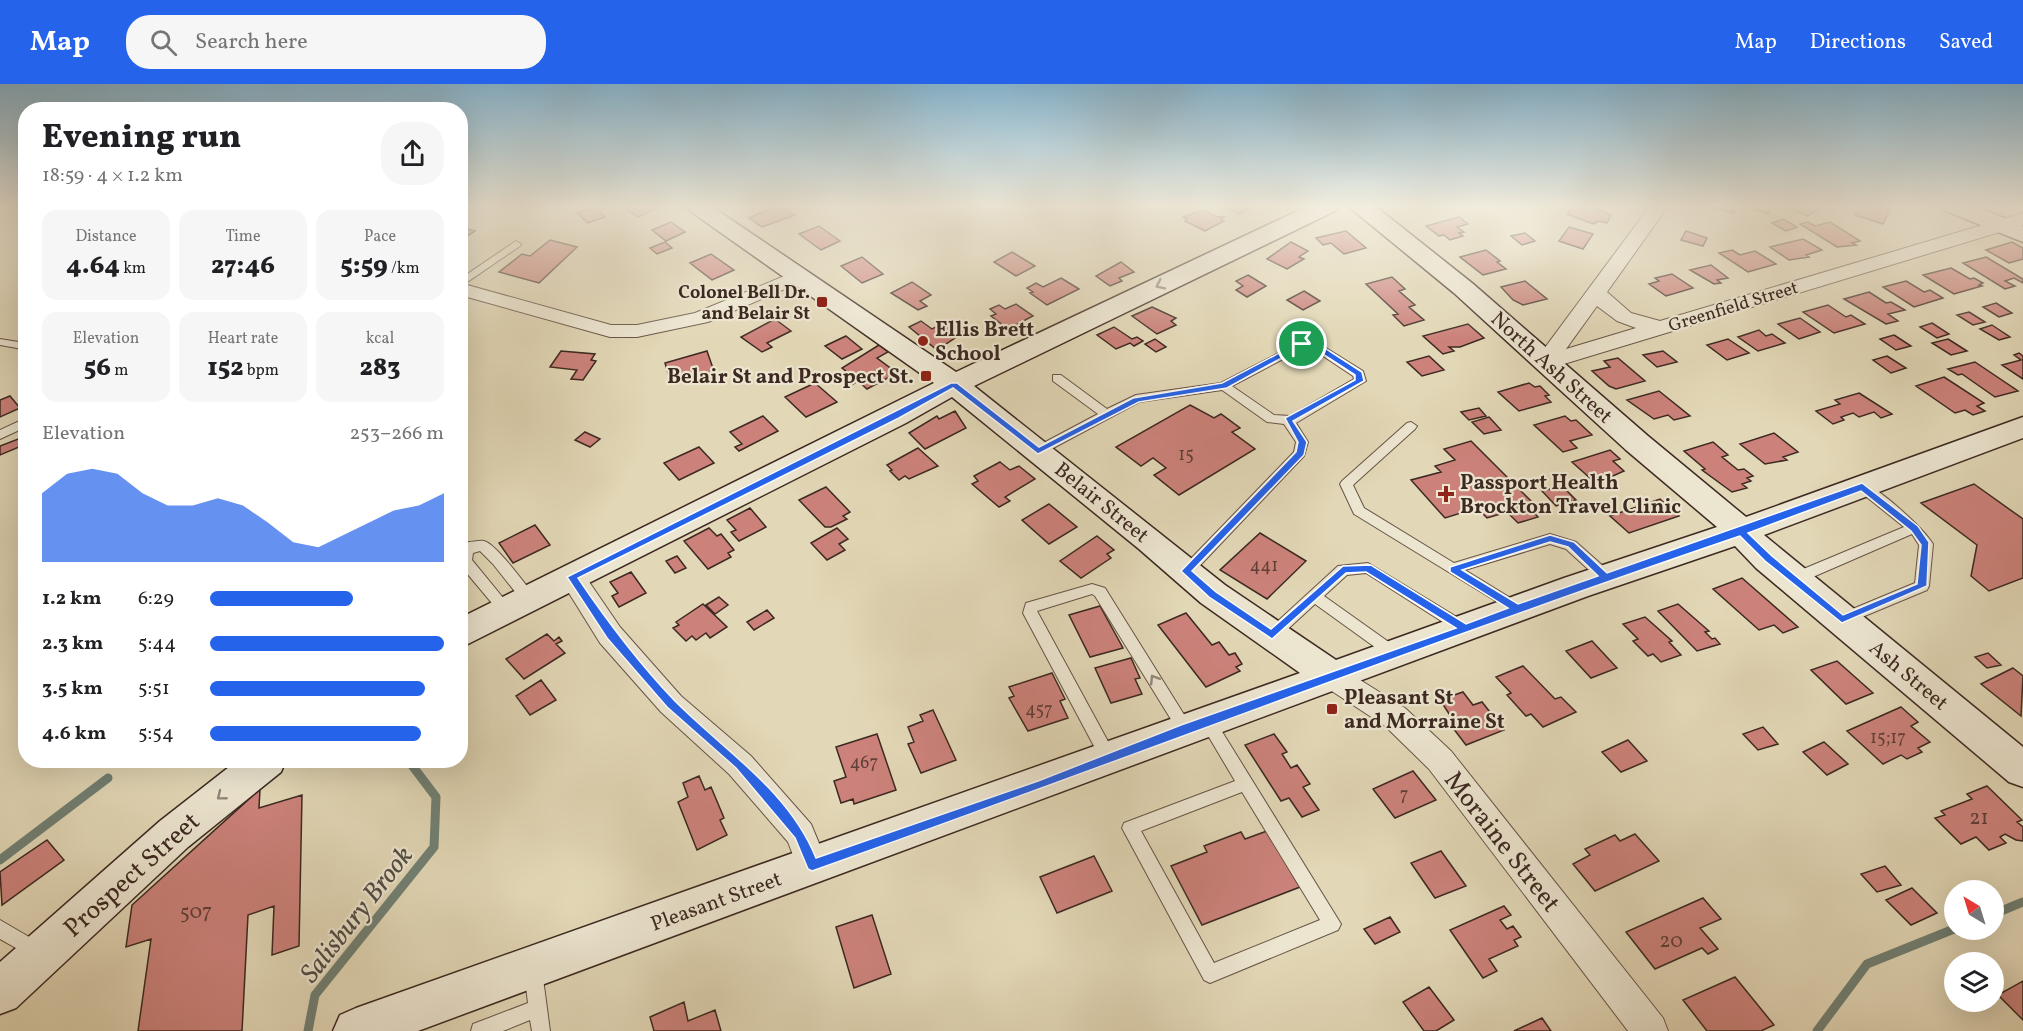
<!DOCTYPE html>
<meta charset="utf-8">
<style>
:root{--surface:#fff;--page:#f6f6f6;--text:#202124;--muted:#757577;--accent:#2563eb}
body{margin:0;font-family:Vollkorn,serif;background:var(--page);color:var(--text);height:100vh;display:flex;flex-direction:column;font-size:22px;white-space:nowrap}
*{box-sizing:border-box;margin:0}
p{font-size:20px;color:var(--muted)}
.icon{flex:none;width:33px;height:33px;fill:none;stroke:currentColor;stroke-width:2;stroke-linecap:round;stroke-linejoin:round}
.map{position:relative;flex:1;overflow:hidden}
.side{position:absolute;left:18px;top:18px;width:450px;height:666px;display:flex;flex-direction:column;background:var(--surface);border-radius:24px;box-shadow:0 6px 24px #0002}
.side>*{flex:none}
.needle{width:39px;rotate:322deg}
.buttons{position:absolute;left:1944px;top:796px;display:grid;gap:12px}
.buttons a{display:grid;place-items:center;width:60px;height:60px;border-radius:50%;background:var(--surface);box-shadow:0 6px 24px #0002;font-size:30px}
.pin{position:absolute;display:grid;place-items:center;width:51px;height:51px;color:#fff;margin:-26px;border:3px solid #fff;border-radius:50%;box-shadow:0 2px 6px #0007}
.round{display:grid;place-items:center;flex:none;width:63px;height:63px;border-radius:24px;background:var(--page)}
.overview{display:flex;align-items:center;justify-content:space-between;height:102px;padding:0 24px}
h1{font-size:33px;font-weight:800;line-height:45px}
.figures{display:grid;grid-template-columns:repeat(3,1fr);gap:9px;height:102px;padding:6px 24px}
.figures div{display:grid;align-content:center;border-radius:15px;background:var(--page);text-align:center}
.figures b{font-size:26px;font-weight:800}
.figures small{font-size:16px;font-weight:400}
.figures p{font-size:16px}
.chart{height:168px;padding:12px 24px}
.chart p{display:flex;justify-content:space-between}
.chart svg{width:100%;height:108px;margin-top:6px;fill:var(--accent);opacity:.7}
ul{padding:0 24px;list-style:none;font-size:20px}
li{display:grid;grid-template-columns:96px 72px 1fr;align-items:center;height:45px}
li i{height:15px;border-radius:8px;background:var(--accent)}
header{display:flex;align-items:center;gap:36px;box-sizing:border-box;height:84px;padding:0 30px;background:var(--accent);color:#fff}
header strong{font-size:28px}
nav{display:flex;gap:33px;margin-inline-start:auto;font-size:21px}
.search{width:420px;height:54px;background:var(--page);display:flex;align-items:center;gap:15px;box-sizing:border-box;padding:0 21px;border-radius:24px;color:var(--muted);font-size:22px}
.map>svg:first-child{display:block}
</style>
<header>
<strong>Map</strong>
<div class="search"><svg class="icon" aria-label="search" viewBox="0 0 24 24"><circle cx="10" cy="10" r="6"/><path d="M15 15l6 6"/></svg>Search here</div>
<nav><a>Map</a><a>Directions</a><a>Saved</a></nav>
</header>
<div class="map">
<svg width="2023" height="947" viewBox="0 0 2023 947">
<rect width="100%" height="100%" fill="#e2d7b6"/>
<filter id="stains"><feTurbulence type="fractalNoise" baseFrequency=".00333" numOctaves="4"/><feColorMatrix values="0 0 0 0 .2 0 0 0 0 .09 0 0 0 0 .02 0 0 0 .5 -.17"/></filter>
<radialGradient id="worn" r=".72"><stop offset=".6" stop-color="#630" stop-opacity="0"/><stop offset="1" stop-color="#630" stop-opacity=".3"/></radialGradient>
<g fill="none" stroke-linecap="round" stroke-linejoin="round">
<path stroke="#718074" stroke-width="9" d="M0 776 108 694
M1994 830 2023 818
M308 947 315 911 434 763 436 713 408 676
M1817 947 1867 880 1954 845"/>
</g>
<path fill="#cc827b" stroke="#3c2921" stroke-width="1.5" d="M632 122H657L659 123 638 133 626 125Z
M776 122H781L795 131 762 143 749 134Z
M1223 122H1253L1239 130Z
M1572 122H1590L1611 131 1607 139 1599 137 1593 140 1567 130Z
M1708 122H1737L1733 129Z
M1755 122H1768L1772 123 1769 130 1753 125Z
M1797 122H1818L1822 124 1807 132 1791 125Z
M1860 122H1880L1890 126 1883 140 1855 131Z
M595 123 605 133 588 139 577 129Z
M1203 126 1217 133H1224L1221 135 1224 137 1205 147 1185 137 1187 135 1183 133Z
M1459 133 1468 140 1457 143 1464 148 1459 149 1463 152 1450 156 1444 151 1439 152 1426 142Z
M1783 135 1797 143 1786 147 1772 139Z
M671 138 685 148 666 157 652 146Z
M1808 138 1815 142 1830 138 1860 157 1852 159 1856 161 1837 163 1800 140Z
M819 142 840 157 821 166 799 150Z
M460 143 475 147 460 157Z
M1569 143 1593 150 1583 165 1559 157Z
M1346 147 1366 164 1344 170 1331 159 1323 161 1316 154Z
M1686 147 1707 154 1703 162 1681 156Z
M1525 149 1535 157 1522 161 1511 152Z
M1803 155 1822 166 1806 171 1809 173 1789 176 1770 163Z
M550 156 577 163 539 199 499 188 522 170 530 172Z
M665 158 672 164 657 170 650 164Z
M1291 158 1308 167 1299 173 1304 175 1287 185 1267 175Z
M2012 158 2023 164V175L2009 179 1986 166Z
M1486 166 1500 177 1497 178 1506 185 1483 191 1460 173Z
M1732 166 1740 171 1755 167 1776 180 1748 188 1719 169Z
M1012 168 1035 182 1016 192 994 178Z
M711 170 734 186 712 196 690 179Z
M862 173 883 190 862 199 841 182Z
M1986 173 2023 195V199L2014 194 2005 197 2015 202 2005 205 1963 179Z
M1121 178 1134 188 1119 194 1122 197 1110 202 1096 192Z
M1711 181 1728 194 1717 196 1721 199 1714 200 1690 186Z
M1951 184 1970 195 1974 194 1983 199 1979 201 1982 202 1954 210 1923 191Z
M1672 190 1693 204 1666 212 1649 200 1659 197 1655 194Z
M1248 191 1266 202 1247 213 1236 206 1243 202 1236 197Z
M1392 193 1405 205 1399 207 1415 221 1409 223 1424 236 1404 242 1393 231 1398 230 1366 200Z
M1061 194 1079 205 1047 221 1030 209 1033 208 1027 204 1036 199 1043 203Z
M1525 197 1547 215 1523 221 1513 216 1501 203Z
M1906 197 1924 208 1930 206 1943 214 1914 223 1883 203Z
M912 198 931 211 920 217 927 222 918 226 891 209Z
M1304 207 1320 217 1303 226 1287 216Z
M1869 208 1886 219 1891 218 1905 226 1888 230 1898 237 1886 240 1844 215Z
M1996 219 2012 229 1999 233 1983 223Z
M1016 220 1033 232 1008 245 991 232 996 230 990 225 999 221 1005 225Z
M1828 221 1846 233 1851 231 1865 240 1834 249 1803 228Z
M1152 223 1176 234 1171 237 1176 241 1157 250 1132 232Z
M1969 228 1985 238 1973 241 1957 231Z
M1800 234 1820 248 1799 255 1778 240Z
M775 235 791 247 767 259 772 263 762 268 741 253Z
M921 237 932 245 948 237 964 248 937 266 909 243Z
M1932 239 1949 250 1937 254 1920 243Z
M1468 240 1484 254 1460 263H1449L1454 267 1443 270 1423 252Z
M1992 241 2010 253 1999 256 1980 245Z
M1114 243 1132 255 1137 253 1143 257 1134 262 1130 259 1116 265 1097 251Z
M1759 246 1766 252 1772 250 1785 259 1758 267 1738 253Z
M1894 251 1911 262 1896 266 1880 255Z
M846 252 862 265 842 275 825 262Z
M1155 255 1166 263 1156 268 1145 260Z
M1728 255 1749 269 1727 276 1707 261Z
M1948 255 1967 267 1951 271 1932 259Z
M879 261 888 268 877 274 897 289 867 305 858 297 853 300 846 294 851 291 842 284Z
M561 267 595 270 591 276 596 277 583 296 571 295 577 286 550 283Z
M707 267 716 293 702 296 699 289 670 296 665 279Z
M1663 267 1677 278 1657 283 1643 271Z
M2019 269 2023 272V295L2002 281 2021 276 2014 271Z
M1429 272 1444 286 1422 292 1407 278Z
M1887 272 1906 284 1891 289 1873 276Z
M1618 274 1645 297 1616 305 1609 302 1592 287 1610 283 1604 277Z
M1975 278 2018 307 1995 313 1962 290 1958 291 1948 285Z
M1944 293 1984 319 1977 322 1985 327 1973 331 1965 326 1955 329 1916 302Z
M815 299 837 318 806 333 785 313Z
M1529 299 1535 303 1540 302 1549 311 1545 312 1551 318 1519 327 1498 308Z
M1659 307 1690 332 1674 336 1668 331 1654 335 1627 316Z
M1859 309 1892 330 1881 334 1874 328 1859 333 1853 329 1841 333 1844 336 1833 340 1816 327 1840 320 1835 316Z
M10 312 20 324 0 333V316Z
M1190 321 1214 334 1221 330 1240 344 1232 348 1255 365 1179 411 1154 391 1166 384 1153 374 1141 382 1116 363Z
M1479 324 1486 332 1469 336 1461 328Z
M955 327 966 344 925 365 909 349 937 332 939 335Z
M763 332 778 347 739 367 735 363 742 360 730 348Z
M1565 332 1571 337 1576 336 1592 351 1570 357 1577 364 1563 368 1534 341Z
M1489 333 1501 346 1484 350 1472 338Z
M585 348 600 355 590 363 575 356Z
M1774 349 1798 368 1783 373 1787 376 1765 380 1740 360Z
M26 352V360L0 371V362Z
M1471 357 1535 421 1528 423 1538 433 1518 439 1507 428 1487 434 1477 424 1445 434 1411 396 1441 388 1435 382 1455 376 1444 365Z
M1713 358 1728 371 1722 373 1738 386 1744 385 1753 392 1747 394 1751 397 1742 400 1747 404 1732 408 1702 386 1705 385 1684 367Z
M699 363 714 379 679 396 664 379Z
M918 364 938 382 909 395 905 392 899 396 890 387 892 386 887 381Z
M1610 366 1620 375 1613 377 1624 387 1604 396 1600 393 1592 396 1572 378Z
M1000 378 1010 386 1019 382 1035 395 1005 413 1010 417 999 423 972 400 978 397 974 392Z
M1974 400 2023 435V494L1989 507 1971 492 1977 461 1921 419Z
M1562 402 1576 416 1556 422 1542 407Z
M826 403 850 428 843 432 847 435 831 443H825L799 416Z
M1660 415 1679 432 1629 449 1610 432Z
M1049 420 1077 443 1049 460 1022 436Z
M750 424 766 443 739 457 731 448 736 446 727 436Z
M535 441 550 461 513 479 499 459Z
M709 444 717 452 721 450 734 466 728 469 731 473 708 485 684 457Z
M837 444 848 455 839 460 845 466 827 476 811 459Z
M1260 449 1306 477 1267 515 1220 486Z
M1097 452 1114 466 1107 470 1111 474 1081 494 1060 477Z
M677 472 686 484 675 489 666 477Z
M631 488 646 509 619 523 612 512 618 509 610 498Z
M1742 494 1798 543 1783 549 1774 541 1759 546 1713 505Z
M719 513 728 521 715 530 706 521Z
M703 520 727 543 710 554 706 549 696 556 692 552 686 557 673 544 679 541 676 538Z
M1678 520 1709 547 1705 548 1712 555 1715 554 1720 560 1697 567 1658 527Z
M1100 522 1123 564 1090 573 1069 531Z
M767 526 774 534 754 546 747 538Z
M1186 529 1212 561 1219 558 1229 571 1235 569 1242 580 1236 583 1240 587 1206 603 1158 541Z
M1645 533 1672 557 1669 558 1681 571 1661 578 1653 570 1648 572 1633 557 1638 555 1623 540Z
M547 550 554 557 559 553 562 557 556 560 565 569 524 595 506 575Z
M1592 557 1617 584 1591 594 1566 567Z
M1988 569 2001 581 1987 584 1975 573Z
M1131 574 1140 594 1135 595 1142 610 1111 619 1095 584Z
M1837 577 1873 609 1846 620 1811 586Z
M1523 582 1555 615 1561 613 1576 628 1543 643 1531 630 1526 632 1507 611 1511 609 1496 593Z
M2013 584 2023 592 2021 632 1981 600Z
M1052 589 1065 615 1060 617 1068 634 1028 647 1009 614 1014 612 1009 603Z
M541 596 556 616 530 631 516 612Z
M1463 608 1473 621 1482 618 1504 646 1466 661 1453 644 1457 642 1440 616Z
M1901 623 1918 638 1911 642 1930 658 1918 664 1922 668 1907 675 1901 671 1883 680 1847 647Z
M933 626 956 676 921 689 908 660 914 658 908 643 923 637 920 631Z
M1763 643 1778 660 1758 666 1743 650Z
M877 650 896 706 854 720 853 715 841 719 834 697 846 693 836 663Z
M1274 650 1287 668 1282 670 1291 684 1297 681 1310 700 1303 703 1319 726 1302 733 1289 714 1281 717 1245 661Z
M1628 656 1647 677 1621 688 1602 668Z
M1824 658 1848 680 1827 691 1803 668Z
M1413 687 1436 716 1395 734 1373 705Z
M699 692 705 706 711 703 724 734 720 736 727 751 697 766 678 718 688 713 683 699Z
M1987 702 2022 736 2017 738 2023 743V757L2016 756 2005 750 2000 753 2006 759 1989 766 1976 753 1961 760 1935 734 1945 731 1941 727 1972 715 1967 710Z
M260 705 259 724 302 711 299 862 272 871 274 822 248 831 242 947H138L151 855 126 863 132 821Z
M1267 747 1300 803 1202 841 1171 782 1207 768 1204 762 1241 748 1245 755Z
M1635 750 1659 777 1595 807 1573 780 1590 771 1585 765 1615 751 1620 757Z
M47 756 64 776 2 821 0 788Z
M1441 767 1466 802 1435 814 1411 779Z
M1094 772 1112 807 1057 829 1040 793Z
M1885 782 1901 801 1877 808 1861 790Z
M1912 804 1937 829 1911 841 1886 816Z
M1703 814 1721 835 1700 844 1718 865 1708 870 1702 864 1655 885 1626 848Z
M1504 822 1511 831 1500 836 1507 845 1513 842 1521 853 1514 856 1518 862 1489 875 1497 887 1483 894 1450 846Z
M872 831 891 890 854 904 836 843Z
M1390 833 1400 848 1375 860 1364 845Z
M1735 893 1774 941 1761 947H1707L1683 916Z
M2023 897V936L1998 911Z
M1429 903 1454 936 1436 947H1424L1403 918Z
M684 918 688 937 715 926 721 947H654L650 933Z
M1542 934 1551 947H1514Z"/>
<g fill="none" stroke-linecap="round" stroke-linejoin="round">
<g stroke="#665446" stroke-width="2">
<path id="lane" d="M516 157 521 160 520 162 460 203V195Z
M0 255 25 259 26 270 17 264 0 261Z
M1302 257 1318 259 1363 287 1366 297 1296 339 1308 358 1304 372 1191 491H1181L1179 487 1294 368 1296 358 1284 340 1267 338 1222 306 1139 318 1042 370 1038 371 1032 367 1034 364 1098 330 1053 297V291H1061L1107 325 1136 311 1221 299ZM1304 264H1311L1353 292 1354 295 1290 332 1274 331 1232 302Z
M26 334V343L0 355V346Z
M1411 338 1417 342 1415 345 1353 401 1364 424 1454 479 1550 450 1576 458 1611 489 1613 493 1611 497H1601L1566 465 1550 460 1465 486 1522 521 1524 525 1522 529 1517 530 1354 430 1340 400 1342 397 1407 339Z
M1862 399C1880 404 1923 444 1933 460L1929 502 1927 506 1843 541 1838 539 1836 535 1838 531 1915 499 1919 461 1912 450 1799 499H1789L1787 495 1789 491 1904 443 1858 406 1856 403Z
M460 457C469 460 476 456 484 457 496 460 525 500 534 511L536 515 534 519H524L493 480 480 467 473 469 472 476 513 526 511 530H501L460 481Z
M1368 479 1470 541 1472 545 1470 549H1460L1366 489 1347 491 1324 512 1400 566 1402 570 1400 574 1395 576 1390 574 1315 520 1277 555H1267L1265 551 1267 547 1338 482Z
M1092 500 1105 504 1193 645 1190 650 1185 652 1180 650 1095 512 1092 510 1037 527 1117 674 1115 679 1109 681 1103 679 1023 529 1026 519Z
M1208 632 1213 633 1341 840 1338 846 1210 899 1204 896 1122 744 1124 739 1235 697 1200 638 1203 633ZM1242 708 1320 836 1214 879 1141 747Z
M0 836 43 861 46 867 43 873 37 876 0 855Z
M533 878 539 881 542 887 550 947H532L530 936 503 947H471L473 940 528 919 524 887 527 881Z"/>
</g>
<g stroke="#665446" stroke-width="2">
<path id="street" d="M1650 122H1668L1607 208 1631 229 1660 237 2023 129V141L1554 283H1538L1535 278 1538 273ZM1597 222 1617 237 1636 244 1566 265Z
M799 186 806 188 809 192 806 196 708 238 637 253H610L460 211V199L611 241H637L695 229Z
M572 483 581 486 620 543 681 612 751 672 811 740 828 781 823 792 812 796 801 792 788 758 729 690 661 628 600 559 559 493 563 486Z
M1331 581 1341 584 1405 624 1451 667 1663 934 1668 947H1628L1429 685 1385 642 1321 600 1317 592 1321 584Z"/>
</g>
<g stroke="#3c2921" stroke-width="3">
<path id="secondary" d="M683 122H711L956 288 1308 122H1339L1335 127 974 302 1225 501 1336 576 1564 494 1717 443 1626 366 1454 209 1348 122H1375L1472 199 1648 352 1746 433 2023 333V354L1764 451 2023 663V703L2009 698 1756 484 1735 462 1588 512 418 947H333L340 931 356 924 1300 589 1201 519 1139 465 952 313 906 339 460 564V534L934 299Z
M1942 122H1975L2023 142V158L1946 127Z
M238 676H286L281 688 188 763 16 924 0 930V878L160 737Z"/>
</g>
<use href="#lane" fill="#ece5d0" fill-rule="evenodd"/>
<use href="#street" fill="#ece5d0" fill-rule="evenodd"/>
<use href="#secondary" fill="#ece5d0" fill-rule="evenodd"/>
</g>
<defs><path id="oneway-chevron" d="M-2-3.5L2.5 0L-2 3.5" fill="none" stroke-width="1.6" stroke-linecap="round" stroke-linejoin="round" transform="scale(1.5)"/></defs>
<g stroke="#948778">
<use href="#oneway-chevron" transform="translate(1160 201) rotate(154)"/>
<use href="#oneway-chevron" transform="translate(1154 595) rotate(-122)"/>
<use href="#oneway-chevron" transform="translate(221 712) rotate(141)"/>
</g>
<linearGradient id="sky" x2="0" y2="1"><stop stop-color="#87b6d0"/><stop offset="0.48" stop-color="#f2edde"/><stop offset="1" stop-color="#f2edde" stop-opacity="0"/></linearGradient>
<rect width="2023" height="255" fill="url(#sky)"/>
<path fill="#2563eb" stroke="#fff" stroke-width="1.5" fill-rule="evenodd" d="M1302 257 1317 259 1362 288 1364 297 1293 337 1307 358 1304 371 1192 487 1216 508 1271 545 1343 482 1371 481 1466 540 1508 524 1450 488V483L1550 451 1574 458 1607 489 1862 399 1918 442 1929 458 1927 502 1842 539 1765 477 1740 452C1428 558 1122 677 812 787L808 785 795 754 736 684 667 623 607 554 567 493 951 299H957L1039 363 1133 314 1222 299ZM1303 262 1312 263 1355 291V296L1285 334 1298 358 1296 368 1181 487 1209 513 1272 555 1346 489 1366 488 1456 544 1181 641 1038 697 816 774C789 706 723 666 674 616 638 578 607 537 578 494L899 334 953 304 1038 370 1139 318 1227 304ZM1861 407 1911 447 1921 461 1917 500 1843 531 1772 472 1748 449ZM1550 458 1568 463 1598 492 1518 520 1462 486Z"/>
<g fill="#8f2418" stroke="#ece5d0" stroke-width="2">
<rect x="816" y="212" width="12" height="12" rx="3"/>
<circle cx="923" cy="257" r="6"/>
<rect x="920" y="286" width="12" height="12" rx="3"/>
<path d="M1443 401h6v6h6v6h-6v6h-6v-6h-6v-6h6z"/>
<rect x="1326" y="619" width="12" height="12" rx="3"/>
</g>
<g text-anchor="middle" stroke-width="4.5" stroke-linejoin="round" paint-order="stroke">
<g font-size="18" font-weight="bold" fill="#3c2921" stroke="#ece5d0" text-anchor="end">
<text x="810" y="214">Colonel Bell Dr.<tspan x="810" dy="21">and Belair St</tspan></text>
</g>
<g font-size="18" fill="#3c2921" stroke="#ece5d0">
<text transform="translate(1733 222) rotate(-17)" y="6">Greenfield Street</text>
</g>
<g font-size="18" fill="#603f38">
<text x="1186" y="376">15</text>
<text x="1264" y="487">441</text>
<text x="1039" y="631">457</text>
<text x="1888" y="659">15;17</text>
<text x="864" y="684">467</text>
<text x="1404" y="716">7</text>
</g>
<g font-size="21" font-weight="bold" fill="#3c2921" stroke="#ece5d0" text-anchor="start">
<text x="935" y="252">Ellis Brett<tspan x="935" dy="24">School</tspan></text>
<text x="914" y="299" text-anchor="end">Belair St and Prospect St.</text>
<text x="1460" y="405">Passport Health<tspan x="1460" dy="24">Brockton Travel Clinic</tspan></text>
<text x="1344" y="620">Pleasant St<tspan x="1344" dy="24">and Morraine St</tspan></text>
</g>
<g font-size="21" fill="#3c2921" stroke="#ece5d0">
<text transform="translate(1552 283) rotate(42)" y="7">North Ash Street</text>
<text transform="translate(1102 418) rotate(39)" y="7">Belair Street</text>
<text transform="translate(1909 591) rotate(40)" y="7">Ash Street</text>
<text transform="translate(716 817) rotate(-20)" y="7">Pleasant Street</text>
</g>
<g font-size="21" fill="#603f38">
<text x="1979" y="740">21</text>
<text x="196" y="834">507</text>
<text x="1671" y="863">20</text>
</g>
<g font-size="26" fill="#3c2921" stroke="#ece5d0">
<text transform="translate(1503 757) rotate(52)" y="9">Moraine Street</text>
<text transform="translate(131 790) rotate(-42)" y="9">Prospect Street</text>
</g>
<g font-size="27" font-style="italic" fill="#524d44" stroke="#ece5d0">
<text transform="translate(356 830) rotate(-52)" y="9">Salisbury Brook</text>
</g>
</g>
<rect width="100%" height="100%" filter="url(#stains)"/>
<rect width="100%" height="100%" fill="url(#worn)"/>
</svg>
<div class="buttons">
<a><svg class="needle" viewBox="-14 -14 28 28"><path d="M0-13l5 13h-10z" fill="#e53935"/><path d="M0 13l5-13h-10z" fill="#757577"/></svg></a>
<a><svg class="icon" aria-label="layers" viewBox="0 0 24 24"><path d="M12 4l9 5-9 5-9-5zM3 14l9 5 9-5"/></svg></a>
</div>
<div class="pin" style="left:1302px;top:260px;background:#1e9e55"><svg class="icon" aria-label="arrive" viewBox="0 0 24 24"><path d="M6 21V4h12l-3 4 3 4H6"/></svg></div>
<section class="side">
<div class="overview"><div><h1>Evening run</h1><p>18:59 · 4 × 1.2 km</p></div><a class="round"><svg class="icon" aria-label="share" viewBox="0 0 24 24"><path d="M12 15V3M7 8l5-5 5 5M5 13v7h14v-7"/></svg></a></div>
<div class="figures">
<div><p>Distance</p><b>4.64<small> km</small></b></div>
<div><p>Time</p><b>27:46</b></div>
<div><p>Pace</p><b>5:59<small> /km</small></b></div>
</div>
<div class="figures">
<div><p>Elevation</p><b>56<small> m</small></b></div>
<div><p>Heart rate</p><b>152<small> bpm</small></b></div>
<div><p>kcal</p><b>283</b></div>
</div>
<div class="chart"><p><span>Elevation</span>253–266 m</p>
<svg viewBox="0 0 160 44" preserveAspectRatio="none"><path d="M0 44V16L10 8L20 6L30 8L40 16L50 21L60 21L70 18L80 21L90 28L100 36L110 38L120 33L130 28L140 23L150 21L160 16V44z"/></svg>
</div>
<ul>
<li><b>1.2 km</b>6:29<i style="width:61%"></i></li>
<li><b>2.3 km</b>5:44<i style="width:100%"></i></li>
<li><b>3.5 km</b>5:51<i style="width:92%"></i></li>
<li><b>4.6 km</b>5:54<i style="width:90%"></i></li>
</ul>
</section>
</div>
